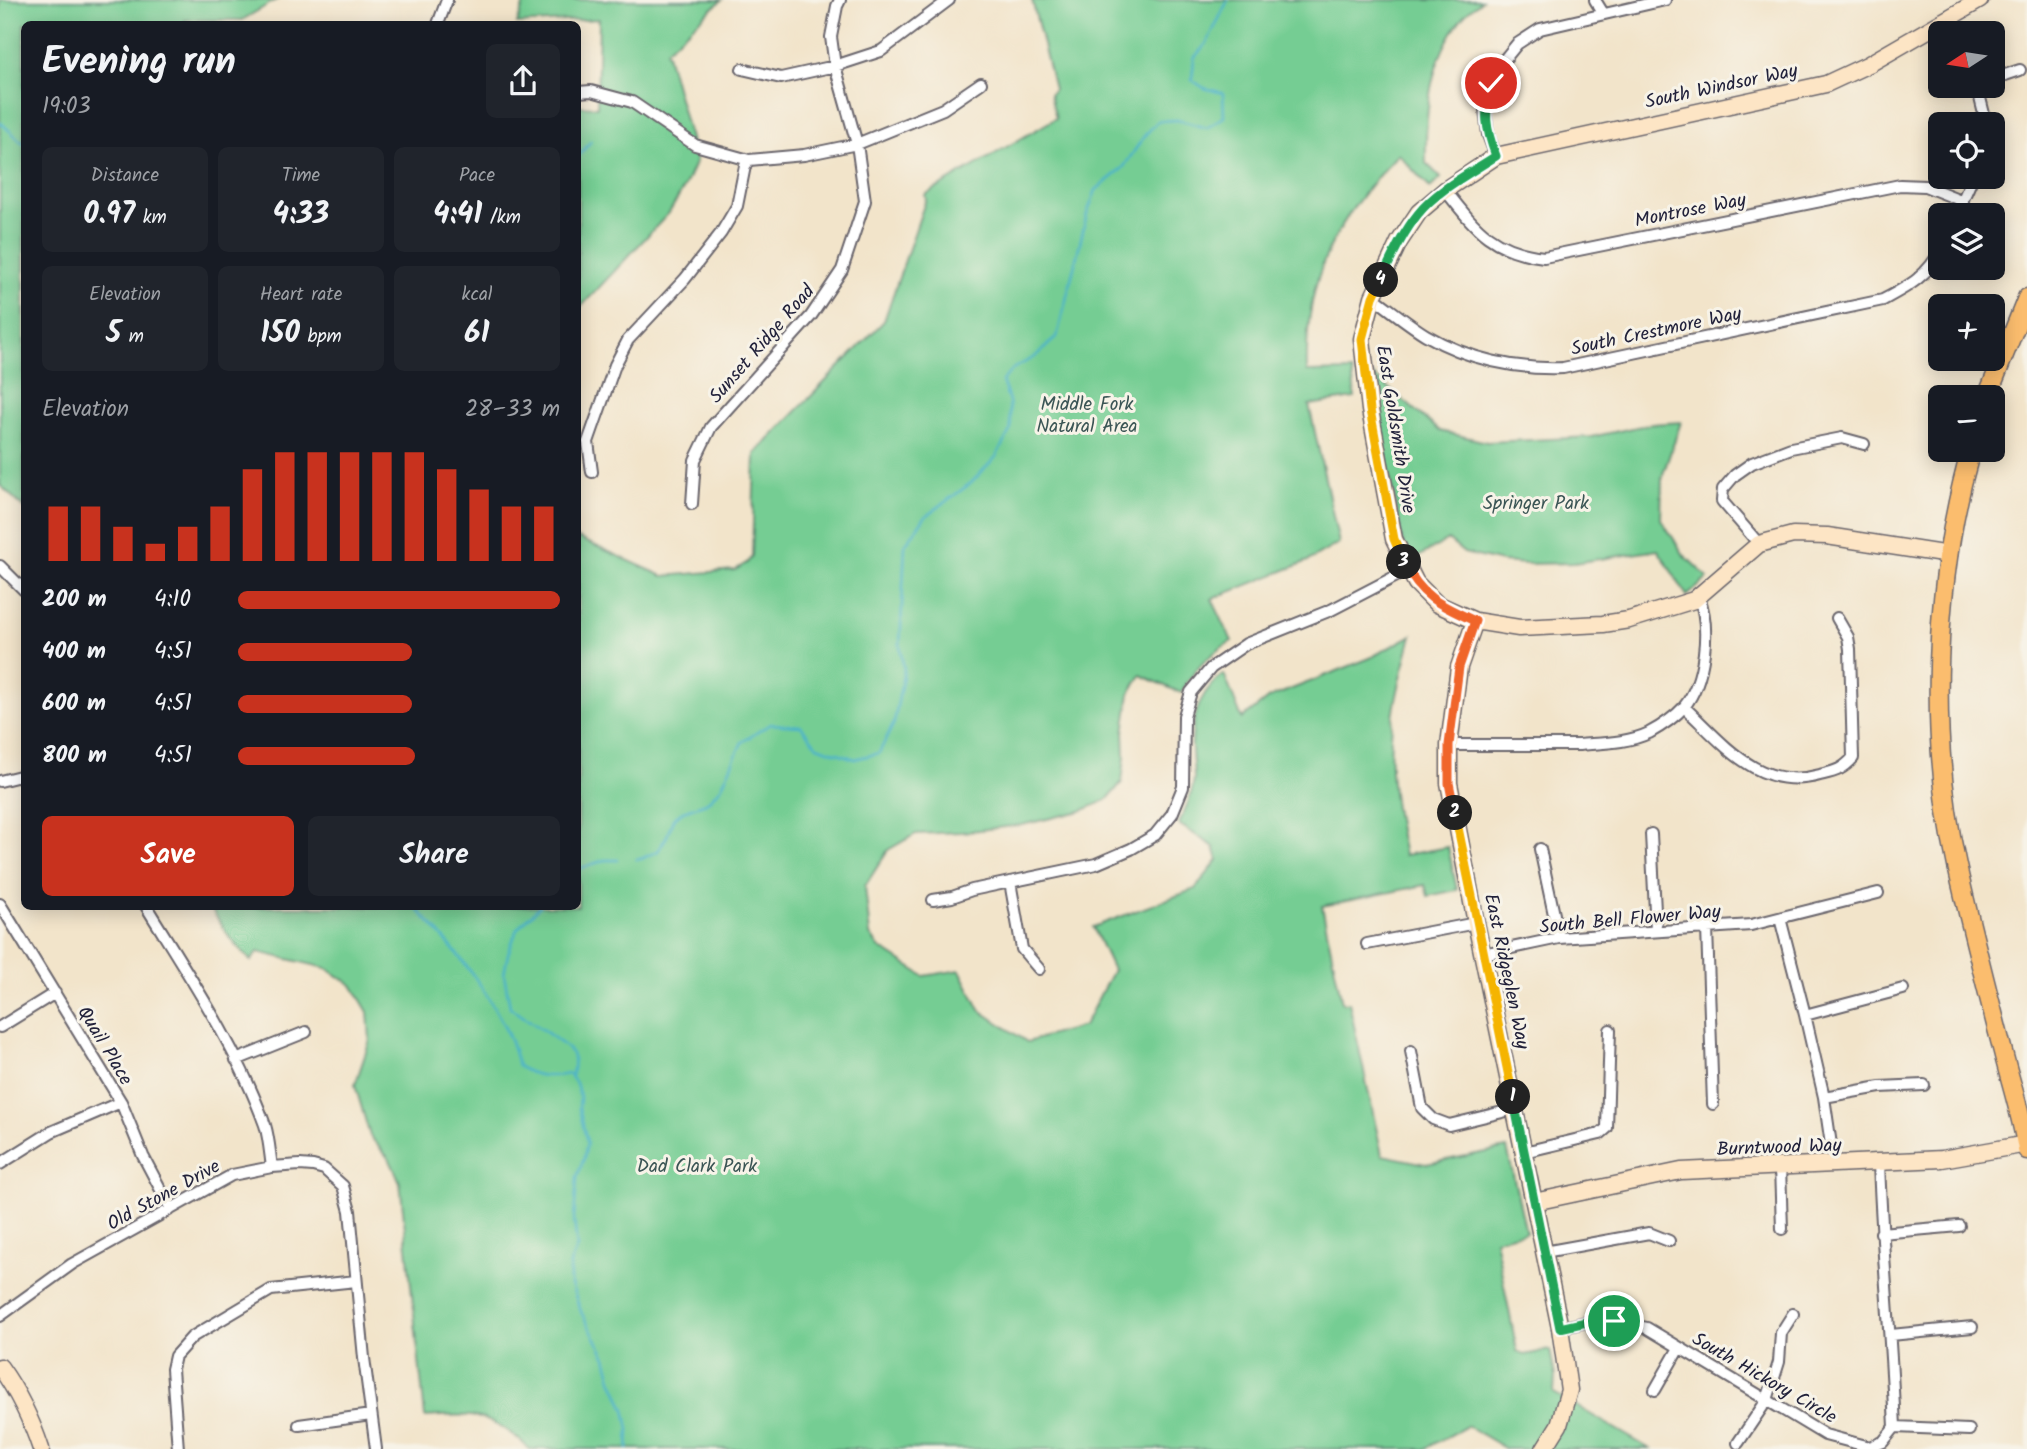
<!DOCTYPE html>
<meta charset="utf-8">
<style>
:root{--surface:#171b24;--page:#20242c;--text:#f1f3f6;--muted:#9ea1a6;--accent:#c8321e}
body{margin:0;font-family:Kalam,sans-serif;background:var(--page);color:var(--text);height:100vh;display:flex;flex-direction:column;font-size:26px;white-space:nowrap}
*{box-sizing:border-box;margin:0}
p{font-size:23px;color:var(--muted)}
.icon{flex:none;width:38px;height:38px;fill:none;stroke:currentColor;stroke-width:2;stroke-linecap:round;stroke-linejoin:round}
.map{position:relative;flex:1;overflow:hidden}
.sheet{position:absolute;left:21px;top:21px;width:560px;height:889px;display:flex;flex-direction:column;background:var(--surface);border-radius:10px;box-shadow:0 4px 18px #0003}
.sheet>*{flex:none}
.needle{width:46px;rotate:258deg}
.tools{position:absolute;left:1928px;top:21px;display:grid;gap:14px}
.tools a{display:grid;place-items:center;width:77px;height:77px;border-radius:10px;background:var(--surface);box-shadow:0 4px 18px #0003;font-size:35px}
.pin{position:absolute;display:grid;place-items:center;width:60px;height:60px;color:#fff;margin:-30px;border:4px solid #fff;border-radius:50%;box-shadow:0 2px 7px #0007}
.km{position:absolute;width:35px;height:35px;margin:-18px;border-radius:50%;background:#222;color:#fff;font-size:19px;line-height:35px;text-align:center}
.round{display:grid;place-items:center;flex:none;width:74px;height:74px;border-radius:10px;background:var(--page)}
.summary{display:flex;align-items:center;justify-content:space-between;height:119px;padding:0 21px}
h1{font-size:38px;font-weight:700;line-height:52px}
.stats{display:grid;grid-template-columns:repeat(3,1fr);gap:10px;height:119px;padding:7px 21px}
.stats div{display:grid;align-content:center;border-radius:10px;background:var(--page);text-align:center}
.stats b{font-size:30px;font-weight:700}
.stats small{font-size:19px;font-weight:400}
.stats p{font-size:19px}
.chart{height:196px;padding:14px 21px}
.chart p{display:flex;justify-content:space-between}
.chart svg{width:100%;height:126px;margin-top:7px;stroke:var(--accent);stroke-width:6}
.cta{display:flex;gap:14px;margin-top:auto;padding:14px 21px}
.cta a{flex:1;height:80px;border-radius:10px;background:var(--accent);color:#fff;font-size:28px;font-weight:700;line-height:80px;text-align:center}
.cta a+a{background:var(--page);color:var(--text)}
ul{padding:0 21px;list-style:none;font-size:23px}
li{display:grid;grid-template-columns:112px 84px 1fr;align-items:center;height:52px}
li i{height:18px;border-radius:9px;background:var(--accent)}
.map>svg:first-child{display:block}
</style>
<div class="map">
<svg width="2027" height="1449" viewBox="0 0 2027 1449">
<rect width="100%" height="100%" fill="#f7f3e8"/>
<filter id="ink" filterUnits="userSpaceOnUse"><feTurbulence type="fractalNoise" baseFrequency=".0143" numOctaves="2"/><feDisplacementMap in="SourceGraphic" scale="14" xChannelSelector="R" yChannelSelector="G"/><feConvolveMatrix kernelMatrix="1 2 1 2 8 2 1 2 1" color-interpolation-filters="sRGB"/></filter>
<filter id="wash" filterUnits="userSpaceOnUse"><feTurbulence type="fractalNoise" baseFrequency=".00686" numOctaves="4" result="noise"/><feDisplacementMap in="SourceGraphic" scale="28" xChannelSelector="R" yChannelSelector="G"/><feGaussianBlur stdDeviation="1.57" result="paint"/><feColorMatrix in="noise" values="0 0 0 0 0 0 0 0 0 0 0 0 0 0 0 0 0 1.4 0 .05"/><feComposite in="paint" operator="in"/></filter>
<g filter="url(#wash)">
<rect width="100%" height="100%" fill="#f2e4ca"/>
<path fill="#74cd93" stroke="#4b7867" stroke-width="2" d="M0 0H276L242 20H185V24H24V508L0 485Z
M525 0H722L666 50 696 161 685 186 669 213 578 310V106L597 107 599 19 517 24Z
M1032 0H1482C1476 6 1467 11 1462 18 1429 60 1425 112 1426 163L1441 178 1430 188 1398 154C1334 222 1304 277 1307 372L1352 371 1355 398 1309 405 1339 543 1308 561 1212 599 1232 641C1209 654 1193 670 1181 693L1141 675 1130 693 1124 732 1125 756 1122 782 1107 800 1081 811 1022 825 962 832 916 834 888 850 865 886 870 935 879 947 924 976 960 970 980 1010 1027 1042 1084 1026 1113 970 1093 927 1195 889 1218 860 1214 847 1179 824C1185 809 1193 794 1194 778 1194 765 1191 752 1192 740 1193 714 1202 689 1224 674L1242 719 1269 698 1370 658 1412 635C1405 664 1395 695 1392 725 1387 770 1395 812 1404 855L1448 847 1457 890 1428 896 1425 885 1322 906 1342 1003 1349 1002 1382 1155 1426 1164 1507 1148 1526 1232 1495 1239 1517 1351 1524 1355 1550 1350 1555 1376 1554 1393 1650 1449H1506L1467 1426 1425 1449H529C517 1436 493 1420 476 1417 460 1414 442 1416 425 1417L400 1182 390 1160 370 1136 355 1085 370 1040 368 1012 352 985 326 968 258 952 251 961 230 938 210 907 578 906V538L663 576 735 570 748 562 752 556 755 454 884 321 926 199 925 195 1056 118 1050 94 1054 89Z
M1374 376 1440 431 1487 442 1591 437 1651 424 1681 422 1662 477 1661 519 1684 555 1708 578 1687 596 1658 550 1574 563 1526 564 1502 562 1464 553 1448 540 1409 562 1402 539 1375 399Z"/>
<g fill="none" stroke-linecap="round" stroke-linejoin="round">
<path stroke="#4bb2ca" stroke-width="2.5" d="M0 122 24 144
M578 157 591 141
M636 859H641L658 851 667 836 673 819 683 811 706 803 721 788 742 742 770 724 801 726 817 746 855 759 879 753 894 723 904 670 900 646 905 545 925 517 971 483 996 457 1011 429 1009 401 1002 381 1014 368 1035 357 1057 337 1087 214 1096 190 1123 168 1145 135 1158 121 1178 120 1207 128 1224 117 1223 93 1204 88 1192 80 1194 58 1207 43 1228 0
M578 869 605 860H618
M414 906C454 946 507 1011 518 1066 535 1078 550 1077 569 1074L576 1083 580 1097 579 1108 587 1142 584 1158 577 1177 574 1219 577 1247 570 1264V1282L582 1314 606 1357 612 1379 625 1409 629 1429 628 1449
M540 906 517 929 508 954 504 974 510 1007C522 1017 566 1043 572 1054 575 1061 573 1068 572 1076"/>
</g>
</g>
<g filter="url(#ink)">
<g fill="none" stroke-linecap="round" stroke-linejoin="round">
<g stroke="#6b666d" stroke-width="14">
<path id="street" d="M1595 0 1603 13
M438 24 447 0
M742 69 781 78 835 66 881 51 949 0
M1993 79 2020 70
M1977 86 1984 114V124
M578 92 591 91 632 102 695 145 749 160 804 155 857 144 943 109 981 83
M1496 156 1488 135 1485 109 1491 83 1504 60 1517 44 1540 29 1665 0
M1445 190C1476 229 1492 251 1544 257L1900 185 1925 186 1963 201
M1956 215 1973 177
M1373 297C1390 309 1408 324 1426 335 1467 359 1517 370 1563 368L1883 300C1909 286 1928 276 1941 249
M592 472 588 442 615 365 628 340 685 279 721 233 737 206 745 166 749 160
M692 504 695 460 711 427 811 316 842 270 865 201 857 144 835 66 831 37 837 6 840 0
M1759 544 1722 501 1723 489 1735 475 1752 463 1791 448 1842 438 1864 444
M0 566 24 590
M1684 707C1724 744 1759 792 1820 775 1836 771 1842 770 1853 758L1850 649 1848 637 1837 618
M1449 745H1579C1602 743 1628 743 1649 733 1660 727 1675 717 1684 707 1705 681 1711 628 1699 597
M0 781 24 775
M1651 834 1656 930
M1540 849 1559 938
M1010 882 1022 949 1039 969
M933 900 952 897 972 890 1096 864 1131 849 1155 835 1172 814 1183 787 1184 716 1191 692 1211 668 1246 644 1331 610 1408 570
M0 904 121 1102 143 1156 171 1209
M146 906C189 976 237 1047 265 1125 269 1138 270 1154 272 1167
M1780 918 1805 1015 1824 1097 1834 1165
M1707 928 1713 1104
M1367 944 1476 923
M1483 954 1559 938 1751 925 1878 893
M1805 1015 1903 989
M0 1027 55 993
M1411 1051 1422 1108 1433 1119 1449 1125 1515 1109
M236 1060 306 1032
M1824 1097 1880 1087 1924 1085
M1524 1152 1600 1134 1607 1128 1610 1030
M0 1164 51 1132 121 1102
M1780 1166 1782 1229
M1881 1233 1959 1226
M1544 1252 1649 1233 1669 1241
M0 1316 72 1264 232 1175 272 1167 300 1165 313 1166 324 1169 343 1186 350 1211 364 1358 376 1449
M1560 1328 1595 1320 1614 1321 1647 1328 1825 1435 1870 1447 1883 1442 1895 1427C1891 1339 1882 1251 1879 1162
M1891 1335 1972 1327
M1655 1390 1679 1348
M299 1425 371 1415
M1895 1427 1969 1430
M1738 1443 1767 1400 1779 1362 1781 1333 1793 1314
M178 1449 172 1369 175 1356 192 1337 271 1290 356 1281"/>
</g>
<g stroke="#6b666d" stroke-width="19">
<path id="secondary" d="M1949 555 1827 536 1793 535 1759 544 1694 600 1629 620 1603 624 1519 628 1475 621 1437 604 1416 583 1394 539 1370 410 1362 339 1373 297 1399 242 1419 212 1445 190 1496 156 1826 84 1869 64 1980 0
M1475 621 1459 667 1449 745V783L1476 923 1560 1328 1569 1390 1559 1425 1544 1449
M1534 1202 1681 1171 1942 1159 2027 1144
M0 1367C18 1392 31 1419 41 1449"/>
</g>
<g stroke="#6b666d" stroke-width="21">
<path id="primary" d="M1987 397 2027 298
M1971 450C1934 578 1928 736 1957 866 1971 928 1987 990 2003 1052 2011 1084 2022 1117 2027 1150"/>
</g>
<use href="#street" stroke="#fff" stroke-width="10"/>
<use href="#secondary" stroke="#fde5c5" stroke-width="16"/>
<use href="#primary" stroke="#fbbd6e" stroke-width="18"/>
</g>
</g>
<g fill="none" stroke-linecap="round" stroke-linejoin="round" filter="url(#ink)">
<g stroke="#fff" stroke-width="14">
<path id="split-1" d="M1513 1097 1560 1328 1595 1320 1614 1321"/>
</g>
<g stroke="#fff" stroke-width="14">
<path id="split-2" d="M1455 813 1513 1097"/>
</g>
<g stroke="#fff" stroke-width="14">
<path id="split-3" d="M1404 562C1421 598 1442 606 1475 621L1459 667 1449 745V783L1455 813"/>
</g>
<g stroke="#fff" stroke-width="14">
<path id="split-4" d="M1381 280 1373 297 1362 339 1370 410 1394 539 1404 562"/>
</g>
<g stroke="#fff" stroke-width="14">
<path id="split-5" d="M1381 280C1392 257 1402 234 1418 214 1437 190 1470 173 1496 156 1485 127 1484 114 1491 83"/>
</g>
<use href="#split-1" stroke="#22a559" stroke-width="9"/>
<use href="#split-2" stroke="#f5b400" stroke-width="9"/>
<use href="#split-3" stroke="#f0652b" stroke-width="9"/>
<use href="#split-4" stroke="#f5b400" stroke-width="9"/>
<use href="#split-5" stroke="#22a559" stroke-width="9"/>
</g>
<g text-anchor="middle" stroke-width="6" stroke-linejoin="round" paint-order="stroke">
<g font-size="19" fill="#22223b" stroke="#f7f3e8">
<text transform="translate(1721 85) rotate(-12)" y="7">South Windsor Way</text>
<text transform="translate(1690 209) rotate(-11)" y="7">Montrose Way</text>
<text transform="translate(1656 330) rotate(-12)" y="7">South Crestmore Way</text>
<text transform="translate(761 343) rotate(-49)" y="7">Sunset Ridge Road</text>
<text transform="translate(1397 429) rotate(81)" y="7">East Goldsmith Drive</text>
<text transform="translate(1630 918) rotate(-5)" y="7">South Bell Flower Way</text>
<text transform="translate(1508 971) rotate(78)" y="7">East Ridgeglen Way</text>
<text transform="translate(106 1045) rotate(59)" y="7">Quail Place</text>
<text transform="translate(1779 1146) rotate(-2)" y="7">Burntwood Way</text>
<text transform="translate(163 1194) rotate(-29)" y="7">Old Stone Drive</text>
<text transform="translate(1765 1377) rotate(30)" y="7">South Hickory Circle</text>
</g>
<g font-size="19" fill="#3b5555" stroke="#f7f3e8">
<text x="1087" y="410">Middle Fork<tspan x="1087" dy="22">Natural Area</tspan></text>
<text x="1536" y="509">Springer Park</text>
<text x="697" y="1172">Dad Clark Park</text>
</g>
</g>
</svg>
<div class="tools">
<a><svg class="needle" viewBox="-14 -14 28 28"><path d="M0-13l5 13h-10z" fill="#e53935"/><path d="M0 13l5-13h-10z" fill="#9ea1a6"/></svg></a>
<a><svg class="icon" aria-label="locate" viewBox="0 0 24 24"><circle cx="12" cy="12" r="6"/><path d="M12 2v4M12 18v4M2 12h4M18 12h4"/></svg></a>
<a><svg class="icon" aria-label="layers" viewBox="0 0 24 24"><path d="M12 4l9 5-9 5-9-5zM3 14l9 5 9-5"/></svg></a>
<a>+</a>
<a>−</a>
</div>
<div class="pin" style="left:1614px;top:1321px;background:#1e9e55"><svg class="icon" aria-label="arrive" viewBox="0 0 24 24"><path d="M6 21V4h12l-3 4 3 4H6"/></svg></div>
<div class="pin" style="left:1491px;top:83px;background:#d93025"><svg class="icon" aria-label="check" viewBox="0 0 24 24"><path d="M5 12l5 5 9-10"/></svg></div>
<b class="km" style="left:1513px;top:1097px">1</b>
<b class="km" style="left:1455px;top:813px">2</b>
<b class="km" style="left:1404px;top:562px">3</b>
<b class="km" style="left:1381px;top:280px">4</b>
<section class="sheet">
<div class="summary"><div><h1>Evening run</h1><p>19:03</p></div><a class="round"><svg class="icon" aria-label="share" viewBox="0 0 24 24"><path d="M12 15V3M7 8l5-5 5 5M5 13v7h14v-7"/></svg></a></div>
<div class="stats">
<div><p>Distance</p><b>0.97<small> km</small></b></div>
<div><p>Time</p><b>4:33</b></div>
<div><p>Pace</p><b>4:41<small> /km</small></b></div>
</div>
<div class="stats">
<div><p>Elevation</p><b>5<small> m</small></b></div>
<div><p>Heart rate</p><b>150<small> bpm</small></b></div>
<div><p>kcal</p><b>61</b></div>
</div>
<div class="chart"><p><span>Elevation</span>28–33 m</p>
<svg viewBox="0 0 160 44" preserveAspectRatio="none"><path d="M5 44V25M15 44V25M25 44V32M35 44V38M45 44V32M55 44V25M65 44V12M75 44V6M85 44V6M95 44V6M105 44V6M115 44V6M125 44V12M135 44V19M145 44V25M155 44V25"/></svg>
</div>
<ul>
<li><b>200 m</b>4:10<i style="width:100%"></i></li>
<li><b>400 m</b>4:51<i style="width:54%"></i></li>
<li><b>600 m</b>4:51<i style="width:54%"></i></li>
<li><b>800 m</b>4:51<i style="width:55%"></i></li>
</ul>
<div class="cta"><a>Save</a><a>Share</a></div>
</section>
</div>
